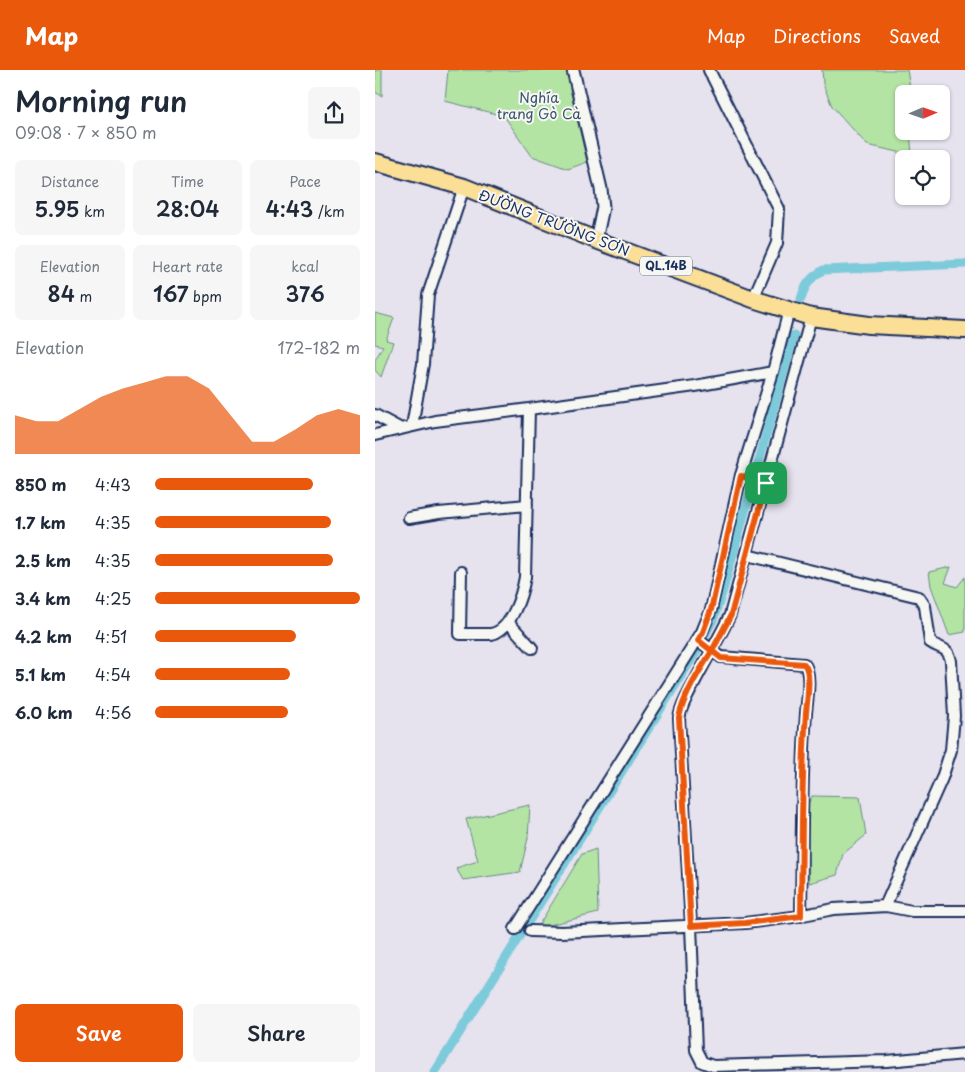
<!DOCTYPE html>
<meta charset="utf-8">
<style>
:root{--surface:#fff;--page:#f6f6f7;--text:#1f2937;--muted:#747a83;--accent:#ea580c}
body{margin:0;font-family:"Playpen Sans",sans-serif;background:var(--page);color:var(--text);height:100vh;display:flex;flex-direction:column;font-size:19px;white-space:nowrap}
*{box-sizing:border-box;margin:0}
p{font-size:16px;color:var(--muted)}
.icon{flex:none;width:28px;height:28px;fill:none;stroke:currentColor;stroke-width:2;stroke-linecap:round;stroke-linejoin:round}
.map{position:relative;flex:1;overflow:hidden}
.side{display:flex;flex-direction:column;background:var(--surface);width:375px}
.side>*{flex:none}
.needle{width:32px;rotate:88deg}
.fabs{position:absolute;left:520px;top:15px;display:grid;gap:10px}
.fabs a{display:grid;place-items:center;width:55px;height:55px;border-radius:8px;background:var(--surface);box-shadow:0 1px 4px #0004;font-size:25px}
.pin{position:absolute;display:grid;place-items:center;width:42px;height:42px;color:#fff;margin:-21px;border-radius:10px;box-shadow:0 2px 8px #0006}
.round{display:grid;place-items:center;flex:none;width:52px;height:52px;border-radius:8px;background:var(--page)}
.overview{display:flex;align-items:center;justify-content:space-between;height:85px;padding:0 15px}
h1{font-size:28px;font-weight:600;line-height:38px}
.figures{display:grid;grid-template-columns:repeat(3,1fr);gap:8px;height:85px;padding:5px 15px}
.figures div{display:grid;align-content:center;border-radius:8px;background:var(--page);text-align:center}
.figures b{font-size:21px;font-weight:600}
.figures small{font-size:14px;font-weight:400}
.figures p{font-size:14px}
.chart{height:140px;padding:10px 15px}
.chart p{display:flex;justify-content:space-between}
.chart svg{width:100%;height:90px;margin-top:5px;fill:var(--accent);opacity:.7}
.button{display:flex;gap:10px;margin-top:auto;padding:10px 15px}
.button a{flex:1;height:58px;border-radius:8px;background:var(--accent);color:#fff;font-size:20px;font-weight:600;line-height:58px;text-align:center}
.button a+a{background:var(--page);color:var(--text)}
ul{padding:0 15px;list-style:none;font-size:16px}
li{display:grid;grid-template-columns:80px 60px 1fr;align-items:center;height:38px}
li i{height:12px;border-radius:6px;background:var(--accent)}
header{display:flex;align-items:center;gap:30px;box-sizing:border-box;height:70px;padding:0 25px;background:var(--accent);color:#fff}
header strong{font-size:24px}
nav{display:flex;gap:28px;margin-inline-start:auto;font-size:18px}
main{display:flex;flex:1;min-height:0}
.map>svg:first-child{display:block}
</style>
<header>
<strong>Map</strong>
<nav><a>Map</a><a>Directions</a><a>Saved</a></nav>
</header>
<main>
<section class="side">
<div class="overview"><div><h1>Morning run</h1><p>09:08 · 7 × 850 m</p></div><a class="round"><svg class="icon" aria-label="share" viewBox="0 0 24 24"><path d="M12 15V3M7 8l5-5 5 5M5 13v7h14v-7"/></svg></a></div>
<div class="figures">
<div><p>Distance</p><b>5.95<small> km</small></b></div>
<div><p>Time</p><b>28:04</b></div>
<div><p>Pace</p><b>4:43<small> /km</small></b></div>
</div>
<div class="figures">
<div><p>Elevation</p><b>84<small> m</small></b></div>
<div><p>Heart rate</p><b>167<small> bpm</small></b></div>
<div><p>kcal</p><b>376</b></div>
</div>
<div class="chart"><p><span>Elevation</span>172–182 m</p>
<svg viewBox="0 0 160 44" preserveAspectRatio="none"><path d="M0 44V25L10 28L20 28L30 22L40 16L50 12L60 9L70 6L80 6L90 12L100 25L110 38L120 38L130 32L140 25L150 22L160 25V44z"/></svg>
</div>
<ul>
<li><b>850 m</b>4:43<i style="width:77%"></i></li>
<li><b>1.7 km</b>4:35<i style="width:86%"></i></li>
<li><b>2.5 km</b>4:35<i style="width:87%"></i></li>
<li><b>3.4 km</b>4:25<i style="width:100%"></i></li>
<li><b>4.2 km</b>4:51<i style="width:69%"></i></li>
<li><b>5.1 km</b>4:54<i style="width:66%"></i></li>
<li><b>6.0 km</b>4:56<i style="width:65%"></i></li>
</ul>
<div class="button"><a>Save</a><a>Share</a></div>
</section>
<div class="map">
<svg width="590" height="1002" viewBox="0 0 590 1002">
<rect width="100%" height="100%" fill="#e6e2ee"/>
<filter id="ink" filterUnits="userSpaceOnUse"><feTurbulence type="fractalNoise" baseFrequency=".02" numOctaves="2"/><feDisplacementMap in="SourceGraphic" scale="10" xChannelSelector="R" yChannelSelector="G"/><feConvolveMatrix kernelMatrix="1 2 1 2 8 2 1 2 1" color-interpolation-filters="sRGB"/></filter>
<g filter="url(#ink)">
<path fill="#b4e4a4" stroke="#688a81" d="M0 0H7V26L0 22Z
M73 0H205L208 15 195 19 212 92 193 99 157 86 129 46 70 31Z
M447 0H532L536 24H529V61H535L537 85 492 75 457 36 448 14Z
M0 243 19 248 11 270 18 272 6 307 0 300V290L8 276 0 274Z
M576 497 570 513 582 517 590 507V562L574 565 556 516 554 502Z
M437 726 485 727 491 765 468 784 462 805 434 813 432 736Z
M155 735 153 768 145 802 88 810 81 798 103 791 91 749Z
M221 779 223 843 162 858 207 784Z"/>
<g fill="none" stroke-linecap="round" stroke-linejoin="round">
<path stroke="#7dcbda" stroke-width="9" d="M426 229C430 215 435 208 448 200L590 194
M60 1002 321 582 338 550 348 520 419 265"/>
<g stroke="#1b2f5e" stroke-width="14">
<path id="minor" d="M334 0 404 139 402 173 378 229
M436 247 355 545C344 569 330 591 318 615 312 626 306 636 304 648L316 856 321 980 327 992 338 996 512 991 590 984
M0 345 26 359
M37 356 48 294 53 225 89 117
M0 365 60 351 154 339 320 316 398 302
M366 405 391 413
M34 448 64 443 152 435
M372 485 544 527 550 536 555 572C566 580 573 576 576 591L579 646 576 680 567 708 510 836
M86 502 85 564H116C137 560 147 524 150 507L154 339
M133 552 157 578
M323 570 346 587 429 594C437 602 432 631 431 643 426 710 427 778 426 846
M140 859 327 562 336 540 366 405 398 302 414 240
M155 861 187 862 370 853 418 847 459 839 511 836 537 841H590"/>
</g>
<g stroke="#1b2f5e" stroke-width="15">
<path id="tertiary" d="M198 0 226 119 228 137 221 170"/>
</g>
<g stroke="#1b2f5e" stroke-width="20">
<path id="trunk" d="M0 92 89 117 221 170 378 229 436 247 494 255 590 260"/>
</g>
<use href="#minor" stroke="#f6f6f2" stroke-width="10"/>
<use href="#tertiary" stroke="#f6f6f2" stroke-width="11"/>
<use href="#trunk" stroke="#fbdf96" stroke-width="16"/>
</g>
</g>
<g fill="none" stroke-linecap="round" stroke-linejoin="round" filter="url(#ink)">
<g stroke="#fff" stroke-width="10">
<path id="route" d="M391 413 366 406 336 540 328 562 323 570 337 581C325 600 308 626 304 648L316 856 370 853 426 846C427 778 426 710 431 643 432 631 437 602 429 594L346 588 337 581 356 545 391 413"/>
</g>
<use href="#route" stroke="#ea580c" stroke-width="6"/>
</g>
<g text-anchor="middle" stroke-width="4" stroke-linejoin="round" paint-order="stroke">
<rect fill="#f6f6f2" stroke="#5d6b8a" stroke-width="1" x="265" y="186.5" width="52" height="19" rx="4"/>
<g font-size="12" font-weight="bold" fill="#1b2f5e">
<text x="291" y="200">QL.14B</text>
</g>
<g font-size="14" fill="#3a536c" stroke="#f6f6f2">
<text x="164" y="33">Nghĩa<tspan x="164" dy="16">trang Gò Cà</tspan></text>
</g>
<g font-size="14" fill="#1b2f5e" stroke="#f6f6f2">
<text transform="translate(179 153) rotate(21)" y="5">ĐƯỜNG TRƯỜNG SƠN</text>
</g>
</g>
</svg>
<div class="fabs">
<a><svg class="needle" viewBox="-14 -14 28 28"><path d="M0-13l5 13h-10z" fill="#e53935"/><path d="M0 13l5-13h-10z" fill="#747a83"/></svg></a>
<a><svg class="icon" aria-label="locate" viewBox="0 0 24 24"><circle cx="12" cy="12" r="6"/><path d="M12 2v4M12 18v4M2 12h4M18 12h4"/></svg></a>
</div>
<div class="pin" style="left:391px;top:413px;background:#1e9e55"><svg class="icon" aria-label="arrive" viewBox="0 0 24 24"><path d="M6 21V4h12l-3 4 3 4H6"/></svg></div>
</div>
</main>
